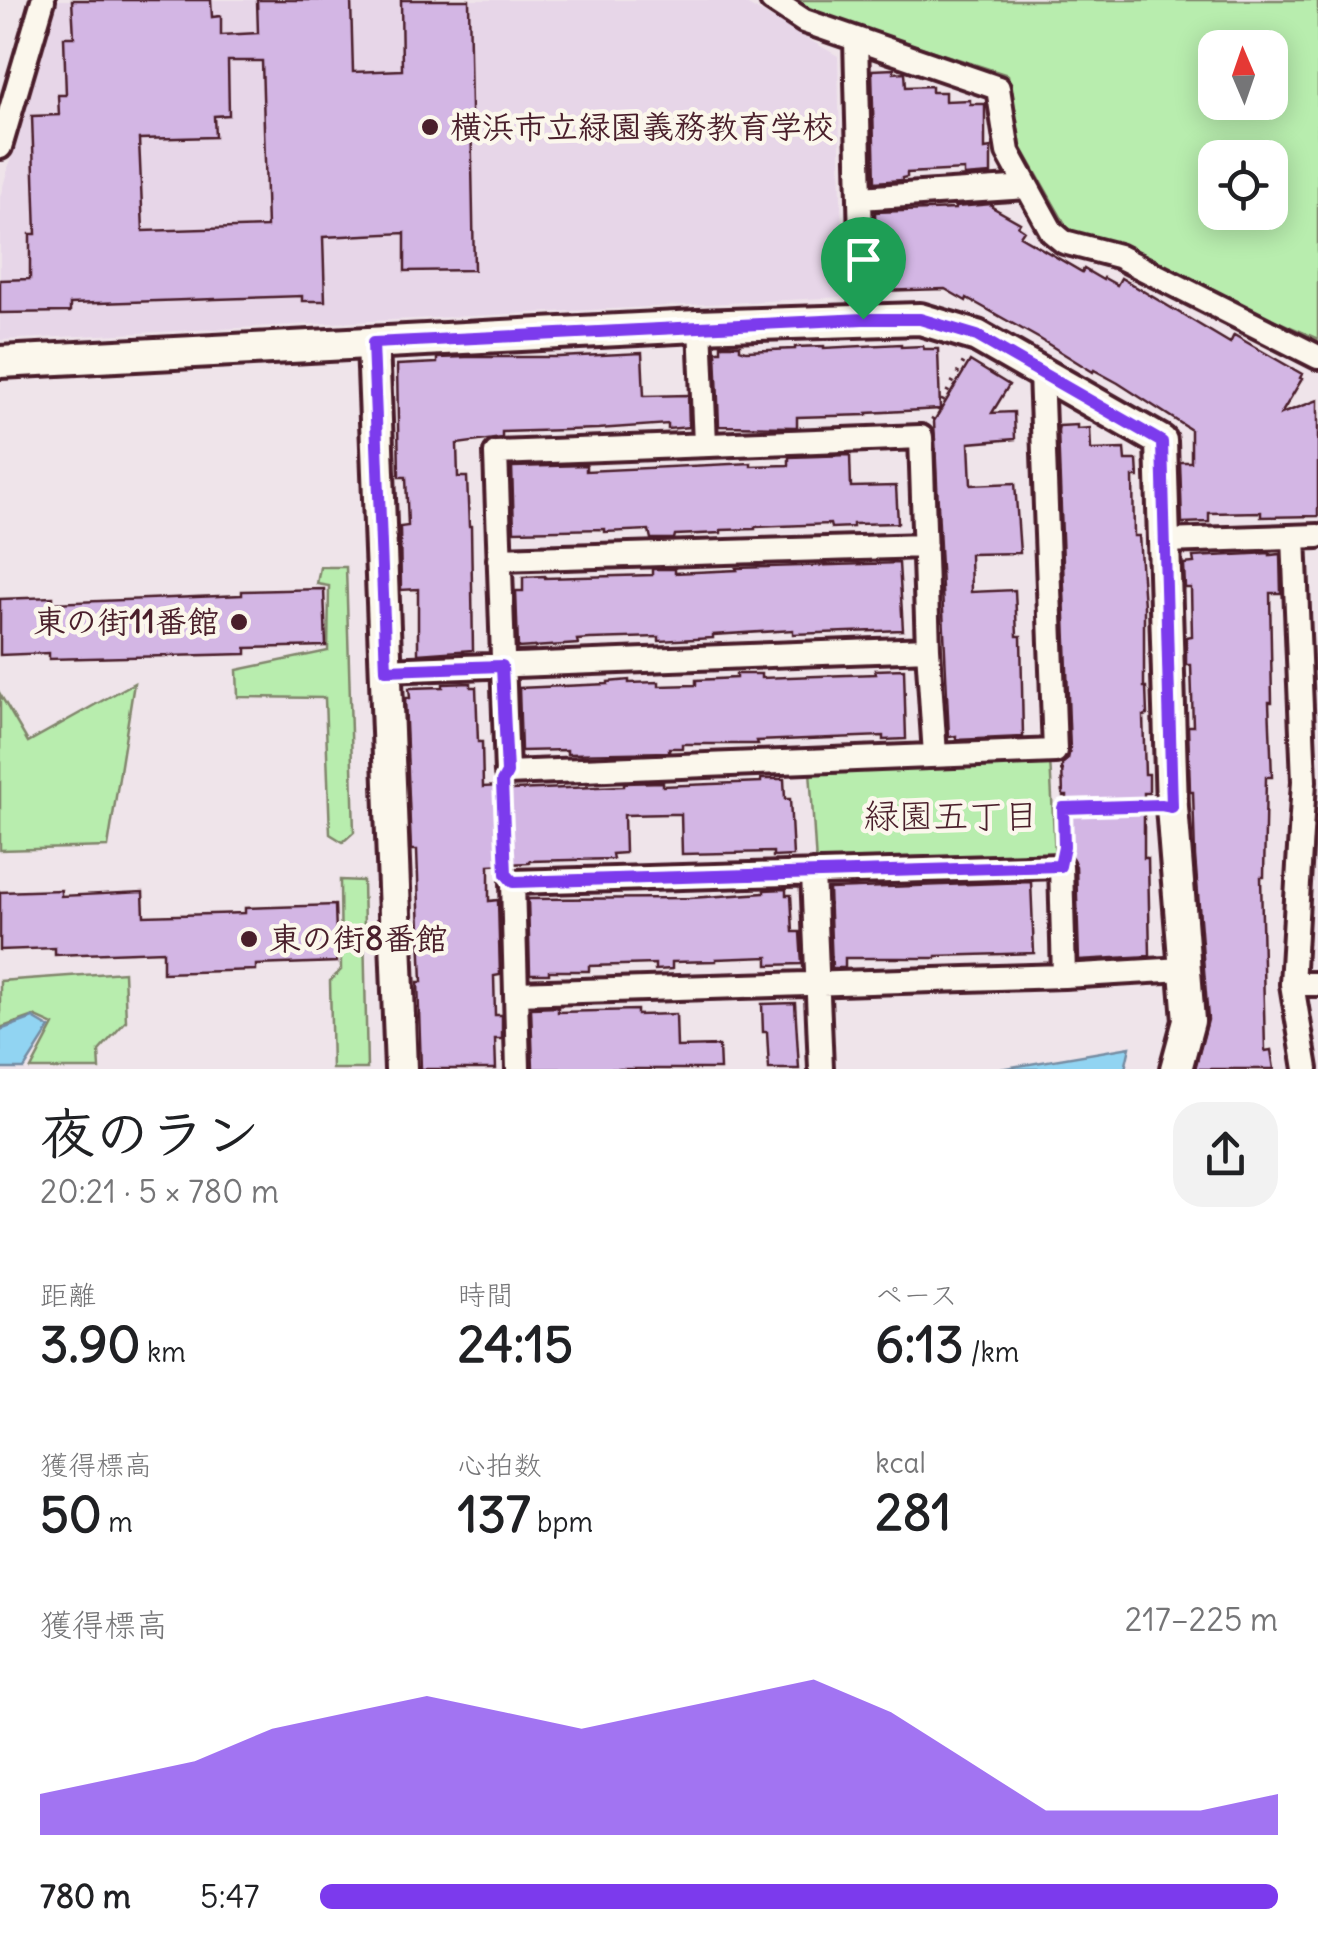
<!DOCTYPE html>
<html lang="ja">
<meta charset="utf-8">
<style>
:root{--surface:#fff;--page:#f2f2f2;--text:#202124;--muted:#757577;--accent:#7c3aed}
body{margin:0;font-family:Delius,"Klee One",sans-serif;background:var(--page);color:var(--text);height:100vh;display:flex;flex-direction:column;font-size:38px;white-space:nowrap}
*{box-sizing:border-box;margin:0}
p{font-size:32px;color:var(--muted)}
.icon{flex:none;width:55px;height:55px;fill:none;stroke:currentColor;stroke-width:2;stroke-linecap:round;stroke-linejoin:round}
.map{position:relative;height:1069px;overflow:hidden}
.panel{display:flex;flex-direction:column;background:var(--surface);flex:1}
.panel>*{flex:none}
.needle{width:65px;rotate:358deg}
.tools{position:absolute;left:1198px;top:30px;display:grid;gap:20px}
.tools a{display:grid;place-items:center;width:90px;height:90px;border-radius:20px;background:var(--surface);box-shadow:0 5px 25px #0003;font-size:50px}
.pin{position:absolute;display:grid;place-items:center;width:85px;height:85px;color:#fff;margin:-102px -42px;border-radius:50% 50% 50% 0;rotate:-45deg;box-shadow:0 0 10px #0007}
.pin .icon{rotate:45deg}
.round{display:grid;place-items:center;flex:none;width:105px;height:105px;border-radius:30px;background:var(--page)}
.headline{display:flex;align-items:center;justify-content:space-between;height:170px;padding:0 40px}
h1{font-size:55px;font-weight:700;line-height:75px}
.figures{display:grid;grid-template-columns:repeat(3,1fr);gap:15px;height:170px;padding:10px 40px}
.figures div{display:grid;align-content:center}
.figures b{font-size:50px;font-weight:700}
.figures small{font-size:28px;font-weight:400}
.figures p{font-size:28px}
.chart{height:280px;padding:20px 40px}
.chart p{display:flex;justify-content:space-between}
.chart svg{width:100%;height:180px;margin-top:10px;fill:var(--accent);opacity:.7}
ul{padding:0 40px;list-style:none;font-size:32px}
li{display:grid;grid-template-columns:160px 120px 1fr;align-items:center;height:75px}
li i{height:25px;border-radius:12px;background:var(--accent)}
.map>svg:first-child{display:block}
</style>
<div class="map">
<svg width="1318" height="1069" viewBox="0 0 1318 1069">
<rect width="100%" height="100%" fill="#efe4ea"/>
<filter id="ink" filterUnits="userSpaceOnUse"><feTurbulence type="fractalNoise" baseFrequency=".01" numOctaves="2"/><feDisplacementMap in="SourceGraphic" scale="20" xChannelSelector="R" yChannelSelector="G"/><feConvolveMatrix kernelMatrix="1 2 1 2 8 2 1 2 1" color-interpolation-filters="sRGB"/></filter>
<g filter="url(#ink)">
<path fill="#e7d6e8" d="M55 0H739L838 56 843 297 0 340V197Z"/>
<path fill="#b8edae" stroke="#81866c" stroke-width="2.5" fill-rule="evenodd" d="M795 0H1318V339L1068 229 1019 143 1008 75 811 12ZM1215 48H1270V102H1215ZM1215 158H1270V212H1215Z
M320 567H346L354 832 343 842 330 834 325 698 238 697 237 670 328 651 329 586 317 584Z
M134 683 108 847 0 850V694L28 742Z
M1050 759 1055 856 816 864 810 770Z
M340 880 363 881 367 1069H332L330 981 341 970Z
M124 972 126 1021 99 1051 100 1069H31L54 1025 34 1016 0 1028V981Z"/>
<path fill="#91d4f2" stroke="#758ca2" stroke-width="2.5" d="M33 1018 50 1028 24 1069H0V1030Z
M1130 1047 1125 1069H1000Z"/>
<path fill="#d3b6e4" stroke="#4a1f2b" stroke-width="2.5" fill-rule="evenodd" d="M72 0H211L212 17 221 16V35L258 33 257 0H351L353 72 402 70 401 0H469L474 270 405 271V233L323 237 325 301H302V296L70 304V312L0 313V280L30 279V234H36L32 116 59 115 58 95H66L64 37H74ZM228 61H262L267 227 143 231 139 139 215 137 214 116 229 115Z
M894 69V73L905 72 906 87 932 86V92H945V101L970 100V104H985V149L991 148V174L964 176V170L907 173V177L902 178V180L875 182 872 70Z
M992 204V207L1020 223 1018 226 1024 230 1020 236 1082 272 1084 269 1103 280 1104 278 1117 285 1121 278 1230 343 1234 335 1302 374 1300 378 1302 379 1281 414 1318 400V516L1261 517V512L1209 513V522L1182 523 1180 462H1191V430L1118 383 1094 370 1093 372 1040 339 967 298 966 301 945 289 877 291 875 212 955 209V207Z
M901 344V347L923 346 924 349H938L940 409 867 413V415L797 417V427L719 426 716 351H721V345H740V349L746 351 795 349V347L824 346V348Z
M642 353 644 396 688 395 689 427 668 429V424L598 429 502 432V438L457 444 458 477H467L469 526H471L473 650 418 654V589L401 590 400 527 408 526 406 477H399L397 365 437 363V358L466 357H559Z
M970 361 1009 385 992 413 1014 412 1015 439 969 443 971 485 1015 483 1020 553 970 554 971 592 1015 590 1017 636H1021L1023 737 956 740V736L949 737 934 421Z
M1077 425V429L1090 428 1091 450 1124 449 1125 460H1137L1138 477H1133L1134 536H1139L1144 606V687H1146L1147 715 1143 716 1145 774H1149V793H1144V858H1148L1150 956 1079 960 1076 866 1069 854V849H1067V796H1063L1062 764 1068 759 1070 750 1058 430 1059 426Z
M850 455 851 487 896 486 898 523 853 524V527L831 528 830 524 755 527V529L721 530V533L675 535 674 539H651L649 530 605 532V529L514 531 512 467 586 465V471L751 463V466L789 465V457Z
M1270 553V555L1280 554 1281 593H1270L1272 702H1269L1272 777H1266L1264 877H1261L1265 1051 1271 1050 1274 1069H1195L1208 1020 1195 856 1193 792H1190L1188 726H1193L1191 665H1186V637L1192 636 1191 588H1185L1184 564 1194 563 1193 557Z
M899 563 903 630 793 634V630L713 635V638L659 641V637L590 639 577 640 578 644 518 648 516 591H523V577L545 576V578L652 575V569H675V573L737 570 736 568Z
M324 589 326 646 246 648V654L49 659V653L0 655V599L53 597V603L242 595V591Z
M904 669 906 739 883 740V736L757 741 758 744H682V748H669V752L623 753 567 754V750L521 751 519 688 608 684V682L629 680V683L659 682V686L696 685V680L736 678V674H761V678L876 674 875 670Z
M471 683V687H476L478 742H482L483 787 500 786 511 790 624 786V783L663 782V786L761 782V779H784L785 799H790L793 856 773 857V852L682 854 681 814H671L624 815 625 853 612 854 613 859 529 861V863L489 865V901L498 900 500 975 494 976 495 1015H502V1039H495L496 1069H421L418 982H422L419 906 417 850H411L405 698H410L409 688 443 687V684Z
M1031 882 1034 953 936 956V958H845V968H832L829 889Z
M786 889V895H791L793 932H800L802 964 768 965V957L716 959V961L672 962V969L655 970V964L589 966V971H549V974H530L528 899 690 898 764 893V890Z
M61 890V896L143 892 144 916 245 913V908L335 905 337 962 256 965V970L163 973V951L55 955V948L0 950V892Z
M795 1003 799 1069H769L767 1032H763L762 1004Z
M558 1007V1012L637 1010V1015L676 1014 677 1047 719 1046 720 1069H533L531 1008Z"/>
<g fill="none" stroke-linecap="round" stroke-linejoin="round">
<g stroke="#4a1f2b" stroke-width="30">
<path id="minor" d="M772 0 804 21 998 88 1008 152 1052 232 1064 242 1118 256 1318 357
M856 39 863 319
M0 147 43 0
M860 198 1027 187
M700 326 705 444
M1294 537 1304 781 1292 984 1306 1069
M1165 541 1318 536
M499 559 925 546
M385 670 928 649
M935 755 928 649 921 437 496 453 507 773 1055 751 1041 372
M813 873 821 1069
M1292 984H1318
M516 993 1064 976 1183 969
M518 1069 513 882 1061 866 1064 976"/>
</g>
<g stroke="#4a1f2b" stroke-width="38">
<path id="tertiary" d="M373 343 401 1069
M0 362 697 326 920 319 977 336 1161 441 1172 807 1189 1021 1176 1069"/>
</g>
<path stroke="#4a1f2b" stroke-width="4" stroke-dasharray="2.5 8" stroke-linecap="butt" d="M932 420 966 358
M1062 769 1064 845
M503 795 505 860
M1063 807 1148 805"/>
<use href="#minor" stroke="#fbf7ec" stroke-width="22"/>
<use href="#tertiary" stroke="#fbf7ec" stroke-width="30"/>
</g>
</g>
<g fill="none" stroke-linecap="round" stroke-linejoin="round" filter="url(#ink)">
<g stroke="#fff" stroke-width="20">
<path id="route" d="M863 319H920L977 336 1162 442 1172 807 1161 805 1063 808 1064 847 1060 866 513 882 506 874 502 782 507 773 502 666 386 670 373 343Z"/>
</g>
<use href="#route" stroke="#7c3aed" stroke-width="12"/>
</g>
<g fill="#4a1f2b" stroke="#fbf7ec" stroke-width="4">
<circle cx="430" cy="127" r="10"/>
<circle cx="239" cy="622" r="10"/>
<circle cx="249" cy="939" r="10"/>
</g>
<g text-anchor="middle" stroke-width="9" stroke-linejoin="round" paint-order="stroke">
<g font-size="32" font-weight="bold" fill="#4a1f2b" stroke="#fbf7ec" text-anchor="start">
<text x="450" y="138">横浜市立緑園義務教育学校</text>
<text x="219" y="633" text-anchor="end">東の街11番館</text>
<text x="269" y="950">東の街8番館</text>
</g>
<g font-size="35" fill="#4a1f2b" stroke="#fbf7ec">
<text x="951" y="828">緑園五丁目</text>
</g>
</g>
</svg>
<div class="tools">
<a><svg class="needle" viewBox="-14 -14 28 28"><path d="M0-13l5 13h-10z" fill="#e53935"/><path d="M0 13l5-13h-10z" fill="#757577"/></svg></a>
<a><svg class="icon" aria-label="locate" viewBox="0 0 24 24"><circle cx="12" cy="12" r="6"/><path d="M12 2v4M12 18v4M2 12h4M18 12h4"/></svg></a>
</div>
<div class="pin" style="left:863px;top:319px;background:#1e9e55"><svg class="icon" aria-label="arrive" viewBox="0 0 24 24"><path d="M6 21V4h12l-3 4 3 4H6"/></svg></div>
</div>
<section class="panel">
<div class="headline"><div><h1>夜のラン</h1><p>20:21 · 5 × 780 m</p></div><a class="round"><svg class="icon" aria-label="share" viewBox="0 0 24 24"><path d="M12 15V3M7 8l5-5 5 5M5 13v7h14v-7"/></svg></a></div>
<div class="figures">
<div><p>距離</p><b>3.90<small> km</small></b></div>
<div><p>時間</p><b>24:15</b></div>
<div><p>ペース</p><b>6:13<small> /km</small></b></div>
</div>
<div class="figures">
<div><p>獲得標高</p><b>50<small> m</small></b></div>
<div><p>心拍数</p><b>137<small> bpm</small></b></div>
<div><p>kcal</p><b>281</b></div>
</div>
<div class="chart"><p><span>獲得標高</span>217–225 m</p>
<svg viewBox="0 0 160 44" preserveAspectRatio="none"><path d="M0 44V34L10 30L20 26L30 18L40 14L50 10L60 14L70 18L80 14L90 10L100 6L110 14L120 26L130 38L140 38L150 38L160 34V44z"/></svg>
</div>
<ul>
<li><b>780 m</b>5:47<i style="width:100%"></i></li>
</ul>
</section>
